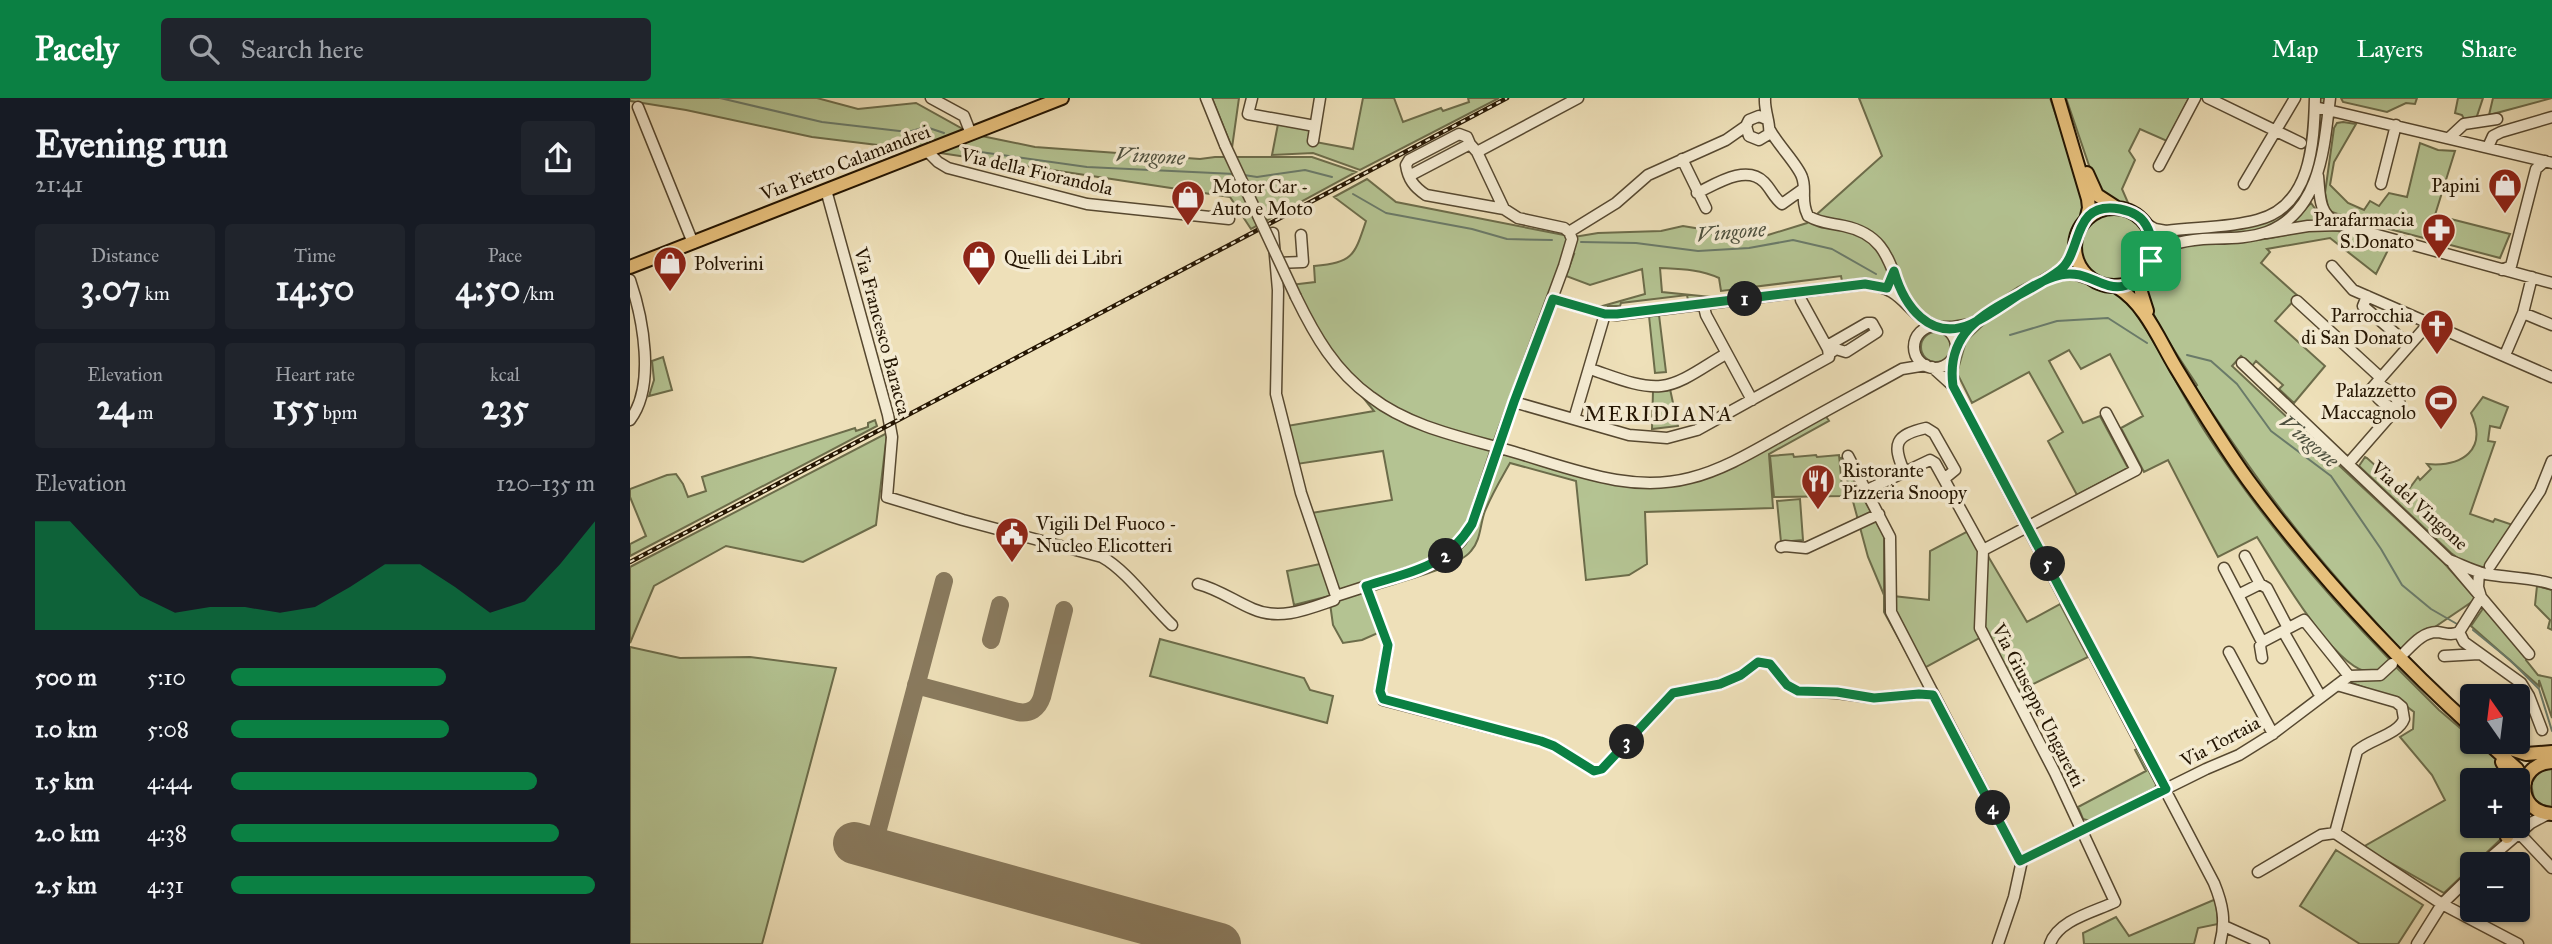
<!DOCTYPE html>
<meta charset="utf-8">
<style>
:root{--surface:#171b24;--page:#20242c;--text:#f1f3f6;--muted:#9ea1a6;--accent:#0b8043}
body{margin:0;font-family:"IM FELL Great Primer",serif;background:var(--page);color:var(--text);height:100vh;display:flex;flex-direction:column;font-size:26px;white-space:nowrap}
*{box-sizing:border-box;margin:0}
p{font-size:23px;color:var(--muted)}
.icon{flex:none;width:38px;height:38px;fill:none;stroke:currentColor;stroke-width:2;stroke-linecap:round;stroke-linejoin:round}
.map{position:relative;flex:1;overflow:hidden}
.drawer{display:flex;flex-direction:column;background:var(--surface);width:630px}
.drawer>*{flex:none}
.needle{width:46px;rotate:346deg}
.controls{position:absolute;left:1830px;top:586px;display:grid;gap:14px}
.controls a{display:grid;place-items:center;width:70px;height:70px;border-radius:7px;background:var(--surface);box-shadow:0 2px 5px #0004;font-size:35px}
.pin{position:absolute;display:grid;place-items:center;width:60px;height:60px;color:#fff;margin:-30px;border-radius:14px;box-shadow:0 4px 10px #0006}
.km{position:absolute;width:35px;height:35px;margin:-18px;border-radius:50%;background:#222;color:#fff;font-size:19px;line-height:35px;text-align:center}
.round{display:grid;place-items:center;flex:none;width:74px;height:74px;border-radius:7px;background:var(--page)}
.headline{display:flex;align-items:center;justify-content:space-between;height:119px;padding:0 35px}
h1{font-size:38px;font-weight:700;line-height:52px}
.figures{display:grid;grid-template-columns:repeat(3,1fr);gap:10px;height:119px;padding:7px 35px}
.figures div{display:grid;align-content:center;border-radius:7px;background:var(--page);text-align:center}
.figures b{font-size:35px;font-weight:700}
.figures small{font-size:19px;font-weight:400}
.figures p{font-size:19px}
.chart{height:196px;padding:14px 35px}
.chart p{display:flex;justify-content:space-between}
.chart svg{width:100%;height:126px;margin-top:7px;fill:var(--accent);opacity:.7}
ul{padding:0 35px;list-style:none;font-size:23px}
li{display:grid;grid-template-columns:112px 84px 1fr;align-items:center;height:52px}
li i{height:18px;border-radius:9px;background:var(--accent)}
header{display:flex;align-items:center;gap:42px;box-sizing:border-box;height:98px;padding:0 35px;background:var(--accent);color:#fff}
header strong{font-size:33px}
nav{display:flex;gap:38px;margin-inline-start:auto;font-size:24px}
.search{width:490px;height:63px;background:var(--page);display:flex;align-items:center;gap:18px;box-sizing:border-box;padding:0 24px;border-radius:7px;color:var(--muted);font-size:26px}
main{display:flex;flex:1;min-height:0}
.map>svg:first-child{display:block}
</style>
<header>
<strong>Pacely</strong>
<div class="search"><svg class="icon" aria-label="search" viewBox="0 0 24 24"><circle cx="10" cy="10" r="6"/><path d="M15 15l6 6"/></svg>Search here</div>
<nav><a>Map</a><a>Layers</a><a>Share</a></nav>
</header>
<main>
<section class="drawer">
<div class="headline"><div><h1>Evening run</h1><p>21:41</p></div><a class="round"><svg class="icon" aria-label="share" viewBox="0 0 24 24"><path d="M12 15V3M7 8l5-5 5 5M5 13v7h14v-7"/></svg></a></div>
<div class="figures">
<div><p>Distance</p><b>3.07<small> km</small></b></div>
<div><p>Time</p><b>14:50</b></div>
<div><p>Pace</p><b>4:50<small> /km</small></b></div>
</div>
<div class="figures">
<div><p>Elevation</p><b>24<small> m</small></b></div>
<div><p>Heart rate</p><b>155<small> bpm</small></b></div>
<div><p>kcal</p><b>235</b></div>
</div>
<div class="chart"><p><span>Elevation</span>120–135 m</p>
<svg viewBox="0 0 160 44" preserveAspectRatio="none"><path d="M0 44V6L10 6L20 19L30 32L40 38L50 36L60 36L70 38L80 36L90 29L100 21L110 21L120 29L130 38L140 34L150 21L160 6V44z"/></svg>
</div>
<ul>
<li><b>500 m</b>5:10<i style="width:59%"></i></li>
<li><b>1.0 km</b>5:08<i style="width:60%"></i></li>
<li><b>1.5 km</b>4:44<i style="width:84%"></i></li>
<li><b>2.0 km</b>4:38<i style="width:90%"></i></li>
<li><b>2.5 km</b>4:31<i style="width:100%"></i></li>
</ul>
</section>
<div class="map">
<svg width="1922" height="846" viewBox="0 0 1922 846">
<rect width="100%" height="100%" fill="#eee0b9"/>
<filter id="stains"><feTurbulence type="fractalNoise" baseFrequency=".00286" numOctaves="4"/><feColorMatrix values="0 0 0 0 .2 0 0 0 0 .09 0 0 0 0 .02 0 0 0 .5 -.17"/></filter>
<radialGradient id="worn" r=".72"><stop offset=".6" stop-color="#630" stop-opacity="0"/><stop offset="1" stop-color="#630" stop-opacity=".3"/></radialGradient>
<path fill="#b4c392" stroke="#6c6c4a" stroke-width="2" d="M0 0H187L228 11 286 5 342 36 405 49 570 61 585 59H682L726 74 621 131 600 99 297 53 182 39 56 12 0 3Z
M582 0H609L602 50Z
M733 0H764L773 24 811 10 813 13 839 4 838 0H869L730 72 683 55 642 57 648 26 681 31 680 43 723 51Z
M1229 0H1420L1455 103 1451 117 1440 139 1438 156 1430 169 1388 189 1334 225 1322 226 1302 222 1287 212 1273 196 1221 184 1220 182 1212 183 1211 178 1091 193 1089 180C1070 171 1050 171 1030 170L1032 194 1081 199 1058 202 1057 197 991 205 990 208H978L977 211 969 209 1015 196 1012 171 960 187 936 178 944 156 939 155 868 350 989 382 1060 380 1193 314 1199 323 1139 356 1143 410 1015 414 1017 466 999 477 956 482 946 383 880 365C871 381 862 396 855 413 850 426 851 442 841 453 828 470 764 485 742 493L757 531 732 542 713 545 703 527 699 498 664 507 657 473 690 466 675 416 762 402 753 353 667 366 657 328 744 313 694 251 660 187 685 184 684 168C723 164 724 159 736 123L704 99 737 81 766 104 944 139 968 135 1031 133 1053 128 1077 132 1091 143 1138 137 1177 125 1252 58Z
M1436 0H1559L1537 43 1510 31 1499 53 1505 62 1492 91 1499 107 1475 98 1465 85Z
M1688 0H1698C1692 47 1687 109 1637 130 1613 141 1572 139 1546 142L1535 144 1527 150 1525 135 1637 122 1675 84 1684 62Z
M1711 0H1787L1785 6 1776 5 1757 14 1713 4Z
M1828 0H1853L1846 21 1835 23 1832 17 1825 15Z
M1863 0H1922L1859 17Z
M1713 24 1726 26 1704 64 1700 87 1718 105 1734 112 1740 103 1749 108 1759 95 1777 99 1790 45 1808 52 1825 53 1805 117 1880 136 1870 160 1725 122 1699 113 1695 95 1704 30 1707 25Z
M1681 105 1694 123 1657 129Z
M1449 150a34 34 0 1 1 68 0a34 34 0 1 1-68 0Z
M1683 130 1708 133 1760 148 1746 176 1700 140 1637 151 1640 154 1631 165 1668 198 1645 223 1695 268 1664 305 1649 291 1653 287 1626 263 1622 268 1611 258 1602 268 1814 465 1846 501 1771 552C1730 507 1689 462 1652 413 1621 373 1593 331 1565 289L1567 287C1553 266 1520 218 1515 194 1514 184 1519 178 1523 170 1539 138 1596 144 1625 142 1644 141 1665 134 1683 130Z
M1437 178 1452 181 1470 192 1490 195C1525 237 1546 289 1576 335 1629 417 1692 492 1760 562 1755 567 1750 573 1742 574 1707 577 1645 467 1627 439L1588 459 1538 362 1514 374 1491 330 1513 318 1480 256 1451 271 1439 252 1419 263 1453 325 1470 318 1498 370 1447 397 1418 343 1433 334 1399 274 1342 305 1327 275 1336 243 1354 226 1353 224 1394 198Z
M1029 217 1036 274 1025 275 1019 218Z
M1291 249a15 15 0 1 1 30 0a15 15 0 1 1-30 0Z
M33 259 42 292 19 298 24 282 22 263Z
M1040 291 1048 328 1022 331 1023 293Z
M1853 299 1878 309 1870 330 1860 328 1858 343 1865 344 1840 416 1863 424 1865 421 1883 427 1859 472 1835 465 1821 455 1729 368 1735 359 1737 360 1776 395 1788 379 1790 382 1801 371 1797 366C1832 369 1858 352 1841 315Z
M245 322 247 328 0 458V446L16 438 0 399V391L37 377 46 376 53 386 58 399 76 393 72 379 225 330 226 333 238 329V325Z
M257 335 246 427 173 464 96 448 24 488 0 545V469Z
M1163 356 1164 359 1186 357 1187 359 1209 357 1213 398 1144 399 1140 358Z
M1211 359 1254 438V497L1299 502 1300 453 1342 431 1397 524 1430 506 1458 559 1383 596 1353 538 1287 574 1254 514V497L1238 459Z
M1170 401 1173 442 1151 444 1147 403Z
M1907 488 1922 492V532L1918 530 1920 522 1905 507Z
M1854 509 1899 556 1896 562 1908 577 1922 580V620L1909 582V588L1841 528Z
M530 541 674 580 680 592 703 598 697 625 520 578Z
M0 549 50 560 120 559 206 570 132 846H0Z
M1764 567 1809 612 1843 641V644H1846L1866 661 1880 682H1843V728H1879L1872 740 1814 795 1733 749 1815 702 1802 677 1770 639 1783 631 1784 614 1768 602 1719 584 1720 582 1751 579Z
M1509 650 1527 684 1525 690 1460 723 1453 721 1448 709 1516 673 1505 652Z
M1922 669V709L1913 707 1904 701 1901 686 1909 673Z
M1706 752 1793 807 1768 846H1730L1670 808Z
M1586 801 1588 826 1568 830 1564 846H1454L1453 835 1486 819 1499 838Z"/>
<g fill="none" stroke-linecap="round" stroke-linejoin="round">
<path stroke="#6a7a69" stroke-width="2" d="M90 0 192 24 278 34 296 29 314 35
M336 52 457 69 605 76
M614 77 627 79 675 72 702 79
M723 96 756 115 842 131 877 141 922 142
M951 144 1006 145 1068 153 1119 150 1163 142 1202 151 1246 176
M1380 237 1427 223 1478 220 1517 245
M1557 257 1581 263 1607 286 1641 333 1701 378 1751 451 1772 487 1801 511 1827 526
M1843 532 1880 562 1909 591 1922 633"/>
<path stroke="#897a5e" stroke-width="18" d="M361 542 370 507
M286 587 388 614C400 616 408 611 412 599L434 512
M243 750 314 483"/>
<path stroke="#897a5e" stroke-width="42" d="M224 745 590 846"/>
<g stroke="#564830" stroke-width="13">
<path id="minor" d="M301 0 334 18 341 36
M576 0 595 47
M622 0 618 16 685 28
M1135 0C1134 13 1141 26 1139 36L1129 42 1119 38 1116 28 1119 22 1129 18 1136 21
M1578 0 1671 45
M8 9 63 145
M1685 9 1922 65
M1140 32C1148 47 1168 67 1172 79 1177 92 1170 102 1178 118 1190 125 1200 125 1214 128 1257 137 1259 166 1273 199
M1819 40 1834 26 1867 21
M683 43 690 0
M840 46 847 54 948 0
M1858 49 1863 38 1871 34 1922 19
M297 53 308 64 318 70 457 106 599 121
M847 54 874 111
M1052 61 1076 110
M1529 68 1565 0
M779 78 840 46 837 39 829 36 779 62 776 67C778 81 784 89 796 97L874 111 888 120 934 130 939 134
M1688 78C1690 97 1688 115 1707 125
M1614 86 1665 0
M1751 86 1766 27
M196 92 258 317 262 339 257 399 333 422 472 459C496 472 521 507 542 527
M1067 95C1086 86 1116 66 1134 84 1141 91 1144 100 1152 106L1173 91
M1515 125 1525 131 1536 133C1566 129 1598 130 1627 122 1681 109 1684 45 1685 0
M939 134 986 105 1018 77 1096 42 1116 28
M643 135 648 192 646 296 671 395 706 498
M1636 135 1678 128 1711 127 1922 185
M1521 163C1534 146 1551 143 1573 141 1593 140 1618 141 1637 134 1691 113 1694 49 1700 0
M646 165 673 164 671 137
M1702 168 1723 192 1922 279
M1872 172 1881 168 1906 71 1915 63
M1425 178 1441 175 1459 181
M0 182C13 220 26 288 0 322
M1737 198 1733 208 1773 242
M666 199C685 238 705 273 741 299 781 330 836 340 884 354 918 364 951 376 986 382 1010 386 1037 386 1060 380 1097 371 1132 348 1165 330 1200 310 1236 291 1272 271L1296 267
M923 201 975 216 987 217 1235 186C1275 190 1274 214 1305 228
M1667 203 1751 280
M1073 205 1076 217 1122 302
M1893 215 1922 227
M1284 249a21 21 0 1 1 42 0a21 21 0 1 1-42 0Z
M1312 229H1323L1341 226 1432 171 1444 152
M1197 248 1237 225H1242L1247 234 1216 254 1206 251 1200 255
M1875 257 1893 215 1902 179
M1612 265 1718 366 1766 311
M1302 269 1323 288 1584 785C1593 807 1596 823 1590 846
M960 271C982 278 1008 290 1031 288 1053 286 1077 266 1096 256
M1746 286C1755 288 1765 298 1770 306L1768 310C1758 311 1745 300 1742 290L1800 224
M884 304 999 337 1037 340 1067 332 1199 259 1198 251 1171 202 1170 194
M944 321 975 216
M1218 358 1260 439 1261 514 1390 763 1391 767 1384 799 1368 846
M1718 366 1819 462C1832 467 1843 473 1856 476 1878 480 1900 479 1922 486
M1274 373C1262 346 1265 337 1296 330L1304 335 1325 372 1314 381
M1237 392 1300 362 1305 365 1353 452
M1151 449 1155 448 1176 450 1249 416
M1615 458 1630 486
M1823 466 1899 556
M1860 468 1910 393 1922 363
M1594 470 1608 497
M568 486C588 491 604 503 623 511 650 523 678 511 704 502L706 498 799 468 817 457 831 443 842 426 867 350 934 168 942 141 939 134
M736 488 758 547 750 593 753 602 911 643 924 648 964 673 972 671 1043 595 1090 586 1111 577 1128 564 1140 566 1157 587 1168 593 1207 595 1244 600 1289 596 1303 597
M1658 530 1637 490 1630 486 1608 497 1632 544 1674 522 1719 578
M1653 533 1688 594
M1829 534 1834 544 1891 585 1899 598 1912 632
M1599 554 1643 636
M1774 555C1783 546 1793 534 1807 534 1816 535 1821 538 1829 534L1851 499 1848 489 1849 474
M1814 558 1849 556
M1632 560 1630 548 1632 544
M1707 587 1766 604 1772 609 1774 621C1768 637 1740 641 1727 653L1705 735 1812 806 1888 846
M1888 725 1898 704
M1889 735 1922 770
M1390 763 1576 671 1609 657 1641 637 1719 578 1750 577 1762 566
M1853 766 1901 725 1918 716
M1628 774 1691 737 1705 735
M1594 828 1634 846
M1420 846C1428 822 1464 814 1485 804L1425 675 1350 530 1353 452 1506 372 1476 315
M1787 846 1812 806 1843 776"/>
</g>
<g stroke="#241502" stroke-width="16">
<path id="major" d="M1428 0 1458 101 1459 110 1456 122
M1457 75 1467 97 1487 110
M1445 149a39 39 0 1 1 78 0a39 39 0 1 1-78 0Z
M0 169 432 0
M1513 176 1511 194 1517 213
M1487 189C1516 207 1529 242 1546 270 1569 308 1592 346 1618 382 1684 472 1760 555 1843 630
M1857 644 1887 671 1895 685
M1866 646 1896 656 1922 654
M1872 664 1883 682
M1922 664C1885 666 1885 714 1922 716
M1877 739 1882 728"/>
</g>
<use href="#minor" stroke="#f4ebd2" stroke-width="10"/>
<use href="#major" stroke="#e7c07c" stroke-width="12"/>
<g stroke="#241502" stroke-width="4.5">
<path id="rail" d="M0 464 877 0"/>
</g>
<use href="#rail" stroke="#f4ebd2" stroke-width="2" stroke-dasharray="5" stroke-linecap="butt"/>
<g stroke="#564830" stroke-width="13" stroke-linecap="butt">
<path id="minor-bridge" d="M595 47 666 199"/>
</g>
<use href="#minor-bridge" stroke="#f4ebd2" stroke-width="10"/>
</g>
<g fill="none" stroke-linecap="round" stroke-linejoin="round">
<g stroke="#fff" stroke-width="14">
<path id="route" d="M1521 163C1487 217 1466 168 1431 177 1397 185 1373 212 1341 226 1300 244 1274 208 1264 173L1257 190 1235 186 987 216H975L923 201 884 304 842 426C814 471 782 473 736 488L758 547 750 593 753 601 911 643 924 648 964 673 972 671 1043 595 1090 586 1111 577 1128 564 1140 566 1157 587 1168 593 1207 594 1244 600 1289 596 1303 597 1390 763 1536 691 1323 288C1313 216 1385 207 1430 172 1453 154 1441 102 1490 111 1500 113 1511 118 1516 127 1523 139 1523 150 1521 163"/>
</g>
<use href="#route" stroke="#0b8043" stroke-width="9"/>
</g>
<defs>
<g id="shop-pin" transform="scale(1.75)"><path d="M0 17L-7.5 6A9.5 9.5 0 1 1 7.5 6Z" fill="#8f2418" stroke="#f4ebd2"/><path d="M-5-2.5h2.3a2.7 3.5 0 0 1 5.4 0H5L5.5 6h-11ZM-1.5-2.5h3a1.5 2.3 0 0 0-3 0Z" fill="#fff"/></g>
<g id="pharmacy-pin" transform="scale(1.75)"><path d="M0 17L-7.5 6A9.5 9.5 0 1 1 7.5 6Z" fill="#8f2418" stroke="#f4ebd2"/><path d="M-2-6h4v4h4v4h-4v4h-4v-4h-4v-4h4Z" fill="#fff"/></g>
<g id="church-pin" transform="scale(1.75)"><path d="M0 17L-7.5 6A9.5 9.5 0 1 1 7.5 6Z" fill="#8f2418" stroke="#f4ebd2"/><path d="M-1.2-6h2.4v3.5h3.3v2.4h-3.3V6h-2.4V-.1h-3.3v-2.4h3.3Z" fill="#fff"/></g>
<g id="stadium-pin" transform="scale(1.75)"><path d="M0 17L-7.5 6A9.5 9.5 0 1 1 7.5 6Z" fill="#8f2418" stroke="#f4ebd2"/><path d="M0-5a6.5 5 0 1 0 0 10a6.5 5 0 1 0 0-10ZM-3.5-1.8h7v3.6h-7Z" fill="#fff"/></g>
<g id="restaurant-pin" transform="scale(1.75)"><path d="M0 17L-7.5 6A9.5 9.5 0 1 1 7.5 6Z" fill="#8f2418" stroke="#f4ebd2"/><path d="M-5-6h1v4h1v-4h1v4h1v-4h1v5L-1.5 .5V6h-2V.5L-5-1ZM5-6V6H3V1.5H1.5Q1.5-4 5-6Z" fill="#fff"/></g>
<g id="civic-pin" transform="scale(1.75)"><path d="M0 17L-7.5 6A9.5 9.5 0 1 1 7.5 6Z" fill="#8f2418" stroke="#f4ebd2"/><path d="M-.6-6.5H3V-4.5H.6V-3L4-1V1h2V6H-6V1h2V-1L-.6-3ZM-1.2 2.5V6h2.4V2.5Z" fill="#fff"/></g>
</defs>
<g fill-rule="evenodd">
<use href="#shop-pin" x="1875" y="87"/>
<use href="#shop-pin" x="558" y="99"/>
<use href="#pharmacy-pin" x="1809" y="132"/>
<use href="#shop-pin" x="349" y="159"/>
<use href="#shop-pin" x="40" y="165"/>
<use href="#church-pin" x="1807" y="228"/>
<use href="#stadium-pin" x="1811" y="303"/>
<use href="#restaurant-pin" x="1188" y="383"/>
<use href="#civic-pin" x="382" y="436"/>
</g>
<g text-anchor="middle" stroke-width="7" stroke-linejoin="round" paint-order="stroke">
<g font-size="19" fill="#241502" stroke="#f4ebd2">
<text transform="translate(215 64) rotate(-21)" y="7">Via Pietro Calamandrei</text>
<text transform="translate(407 73) rotate(13)" y="7">Via della Fiorandola</text>
<text transform="translate(253 233) rotate(75)" y="7">Via Francesco Baracca</text>
<text transform="translate(1790 407) rotate(42)" y="7">Via del Vingone</text>
<text transform="translate(1409 607) rotate(63)" y="7">Via Giuseppe Ungaretti</text>
<text transform="translate(1590 643) rotate(-28)" y="7">Via Tortaia</text>
</g>
<g font-size="19" fill="#241502" stroke="#f4ebd2" text-anchor="start">
<text x="1850" y="94" text-anchor="end">Papini</text>
<text x="582" y="95">Motor Car -<tspan x="582" dy="22">Auto e Moto</tspan></text>
<text x="1784" y="128" text-anchor="end">Parafarmacia<tspan x="1784" dy="22">S.Donato</tspan></text>
<text x="374" y="166">Quelli dei Libri</text>
<text x="64" y="172">Polverini</text>
<text x="1783" y="224" text-anchor="end">Parrocchia<tspan x="1783" dy="22">di San Donato</tspan></text>
<text x="1786" y="299" text-anchor="end">Palazzetto<tspan x="1786" dy="22">Maccagnolo</tspan></text>
<text x="1212" y="379">Ristorante<tspan x="1212" dy="22">Pizzeria Snoopy</tspan></text>
<text x="406" y="432">Vigili Del Fuoco -<tspan x="406" dy="22">Nucleo Elicotteri</tspan></text>
</g>
<g font-size="21" font-style="italic" fill="#4d503e" stroke="#f4ebd2">
<text transform="translate(520 58) rotate(3)" y="7">Vingone</text>
<text transform="translate(1101 134) rotate(-5)" y="7">Vingone</text>
<text transform="translate(1679 343) rotate(40)" y="7">Vingone</text>
</g>
<g font-size="21" letter-spacing="2" fill="#241502" stroke="#f4ebd2">
<text x="1029" y="323">MERIDIANA</text>
</g>
</g>
<rect width="100%" height="100%" filter="url(#stains)"/>
<rect width="100%" height="100%" fill="url(#worn)"/>
</svg>
<div class="controls">
<a><svg class="needle" viewBox="-14 -14 28 28"><path d="M0-13l5 13h-10z" fill="#e53935"/><path d="M0 13l5-13h-10z" fill="#9ea1a6"/></svg></a>
<a>+</a>
<a>−</a>
</div>
<div class="pin" style="left:1521px;top:163px;background:#1e9e55"><svg class="icon" aria-label="arrive" viewBox="0 0 24 24"><path d="M6 21V4h12l-3 4 3 4H6"/></svg></div>
<b class="km" style="left:1115px;top:201px">1</b>
<b class="km" style="left:816px;top:458px">2</b>
<b class="km" style="left:997px;top:644px">3</b>
<b class="km" style="left:1363px;top:710px">4</b>
<b class="km" style="left:1418px;top:466px">5</b>
</div>
</main>
